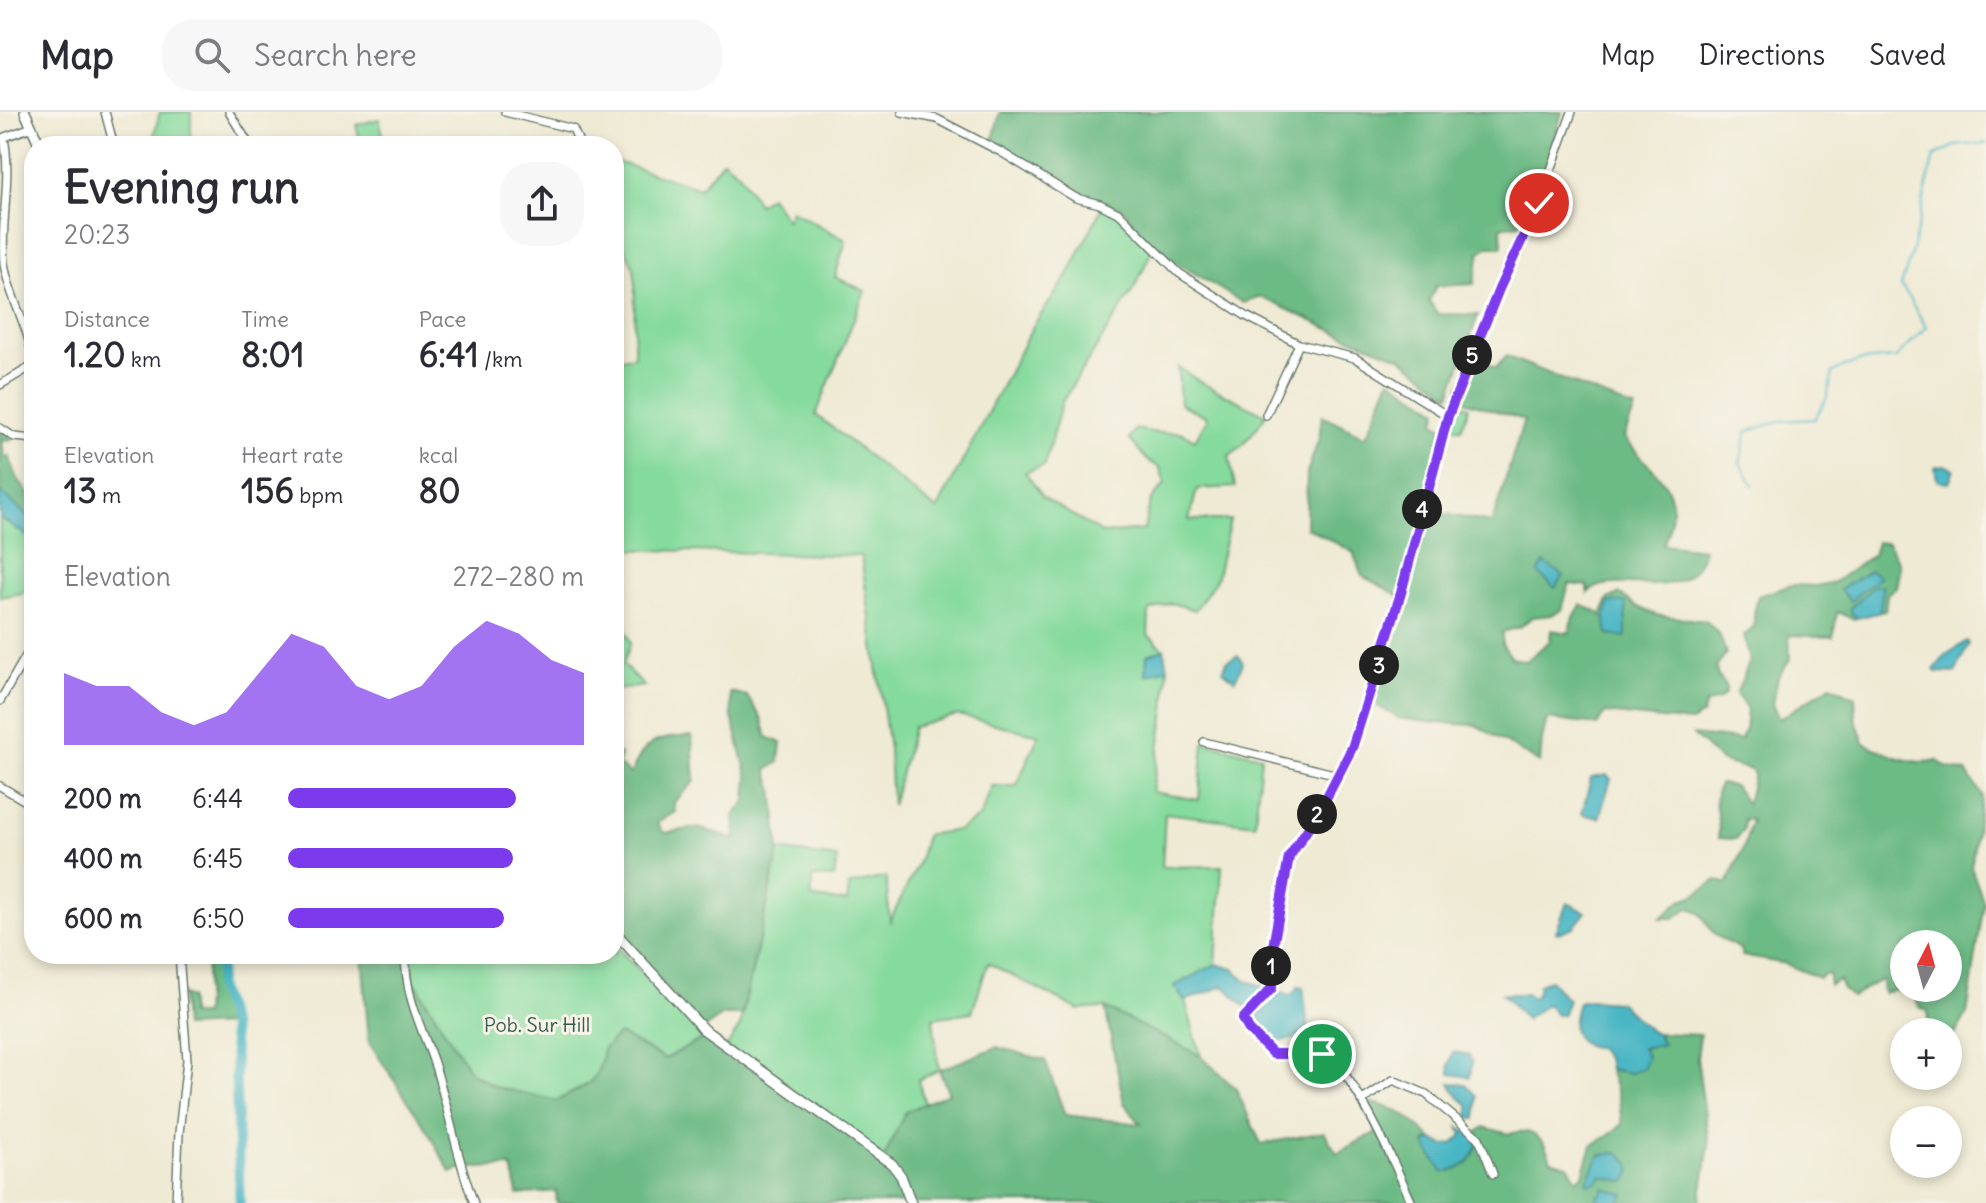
<!DOCTYPE html>
<meta charset="utf-8">
<style>
:root{--surface:#fff;--page:#f7f7f7;--text:#2b2b33;--muted:#7c7c81;--line:#e1e1e2;--accent:#7c3aed}
body{margin:0;font-family:Delius,sans-serif;background:var(--page);color:var(--text);height:100vh;display:flex;flex-direction:column;font-size:30px;white-space:nowrap}
*{box-sizing:border-box;margin:0}
p{font-size:26px;color:var(--muted)}
.icon{flex:none;width:44px;height:44px;fill:none;stroke:currentColor;stroke-width:2;stroke-linecap:round;stroke-linejoin:round}
.map{position:relative;flex:1;overflow:hidden}
.details{position:absolute;left:24px;top:24px;width:600px;height:828px;display:flex;flex-direction:column;background:var(--surface);border-radius:32px;box-shadow:0 4px 12px #0003}
.details>*{flex:none}
.needle{width:52px;rotate:6deg}
.fabs{position:absolute;left:1890px;top:818px;display:grid;gap:16px}
.fabs a{display:grid;place-items:center;width:72px;height:72px;border-radius:50%;background:var(--surface);box-shadow:0 4px 12px #0003;font-size:40px}
.pin{position:absolute;display:grid;place-items:center;width:68px;height:68px;color:#fff;margin:-34px;border:4px solid #fff;border-radius:50%;box-shadow:0 2px 8px #0007}
.km{position:absolute;width:40px;height:40px;margin:-20px;border-radius:50%;background:#222;color:#fff;font-size:22px;line-height:40px;text-align:center}
.round{display:grid;place-items:center;flex:none;width:84px;height:84px;border-radius:32px;background:var(--page)}
.summary{display:flex;align-items:center;justify-content:space-between;height:136px;padding:0 40px}
h1{font-size:44px;font-weight:800;line-height:60px}
.stats{display:grid;grid-template-columns:repeat(3,1fr);gap:12px;height:136px;padding:8px 40px}
.stats div{display:grid;align-content:center}
.stats b{font-size:34px;font-weight:800}
.stats small{font-size:22px;font-weight:400}
.stats p{font-size:22px}
.chart{height:224px;padding:16px 40px}
.chart p{display:flex;justify-content:space-between}
.chart svg{width:100%;height:144px;margin-top:8px;fill:var(--accent);opacity:.7}
ul{padding:0 40px;list-style:none;font-size:26px}
li{display:grid;grid-template-columns:128px 96px 1fr;align-items:center;height:60px}
li i{height:20px;border-radius:10px;background:var(--accent)}
header{display:flex;align-items:center;gap:48px;box-sizing:border-box;height:112px;padding:0 40px;background:var(--surface);border-bottom:2px solid var(--line)}
header strong{font-size:38px}
nav{display:flex;gap:44px;margin-inline-start:auto;font-size:28px}
.search{width:560px;height:72px;background:var(--page);display:flex;align-items:center;gap:20px;box-sizing:border-box;padding:0 28px;border-radius:32px;color:var(--muted);font-size:30px}
.map>svg:first-child{display:block}
</style>
<header>
<strong>Map</strong>
<div class="search"><svg class="icon" aria-label="search" viewBox="0 0 24 24"><circle cx="10" cy="10" r="6"/><path d="M15 15l6 6"/></svg>Search here</div>
<nav><a>Map</a><a>Directions</a><a>Saved</a></nav>
</header>
<div class="map">
<svg width="1986" height="1091" viewBox="0 0 1986 1091">
<rect width="100%" height="100%" fill="#f7f3e8"/>
<filter id="ink" filterUnits="userSpaceOnUse"><feTurbulence type="fractalNoise" baseFrequency=".0125" numOctaves="2"/><feDisplacementMap in="SourceGraphic" scale="16" xChannelSelector="R" yChannelSelector="G"/><feConvolveMatrix kernelMatrix="1 2 1 2 8 2 1 2 1" color-interpolation-filters="sRGB"/></filter>
<filter id="wash" filterUnits="userSpaceOnUse"><feTurbulence type="fractalNoise" baseFrequency=".006" numOctaves="4" result="noise"/><feDisplacementMap in="SourceGraphic" scale="32" xChannelSelector="R" yChannelSelector="G"/><feGaussianBlur stdDeviation="1.8" result="paint"/><feColorMatrix in="noise" values="0 0 0 0 0 0 0 0 0 0 0 0 0 0 0 0 0 1.4 0 .05"/><feComposite in="paint" operator="in"/></filter>
<g filter="url(#wash)">
<rect width="100%" height="100%" fill="#efead4"/>
<path fill="#85da9d" stroke="#528c68" stroke-width="2" d="M160 0H191V34H151Z
M379 7 383 23 360 29 356 13Z
M723 48 739 61 758 92 770 84 787 108 791 98 846 128 835 165 865 179 816 303 937 398 1033 214 1067 165 1101 97 1100 92 1120 102 1153 136 1135 175 1062 290 1044 354 1025 360 1043 385 1103 422 1144 418 1150 390 1165 372 1160 356 1147 348 1129 327 1135 317 1158 321 1180 320 1195 328 1208 305 1180 292 1178 255 1200 270 1266 303 1244 332 1229 344 1235 375 1197 377 1189 408H1230L1216 468 1195 498 1171 491 1149 499 1148 523 1164 537 1147 543 1146 562 1168 556 1165 599 1152 680 1199 688 1204 630 1261 644 1255 712 1165 701 1162 755 1222 754 1216 852 1174 874 1185 889 1201 944 1105 896 1079 898 988 851 972 900 933 906 939 958 918 968 925 992 905 1000 885 1046 726 936 740 914 779 738 837 746 834 766 812 765V786L847 790 849 773 886 765 890 809 918 752 926 723 958 718 980 705 992 674H1016L1039 623 958 603 913 615 892 694 889 637 861 444 614 437V247L634 244 635 167 634 156 614 114V49L700 76Z
M1457 291 1469 295 1461 317 1449 313Z
M0 406 34 429V479L0 485Z
M614 512 624 516 631 530 623 553 644 574 616 578 614 582Z
M614 832 704 926 665 947 603 937C599 973 587 972 557 989L495 975 470 960 414 869 411 842H614Z"/>
<path fill="#6cba84" stroke="#467c5c" stroke-width="2" fill-rule="evenodd" d="M1000 0H1562L1540 79 1527 110 1501 115 1502 135 1489 134 1480 140 1474 172 1436 174 1429 189 1438 202 1478 203 1450 283 1400 245 1338 221 1261 185 1243 191 1153 136 1125 99 1097 86 1071 78 1007 38 992 32Z
M1472 244 1496 256 1506 244 1635 297 1624 325C1655 366 1689 374 1663 432L1704 437C1688 501 1614 454 1588 481V474L1569 472 1562 498 1552 503 1532 505 1520 515 1502 520V532L1512 546 1526 549 1550 529 1551 518 1569 521 1574 505 1581 493 1598 500 1602 504 1608 487 1620 482 1636 494 1656 503 1706 509 1719 522 1726 541 1716 556 1718 565 1726 573V581L1720 587 1706 592 1702 603 1691 610 1605 601 1597 613 1547 607 1542 628 1540 651 1476 613 1436 611 1398 606 1368 588 1400 484 1362 464 1353 440 1306 415 1307 360 1319 327 1322 303 1366 325 1390 267 1438 298 1435 310 1443 315 1422 398 1492 411 1524 308 1455 286Z
M0 316 10 323 11 328 2 329 4 345 9 344 17 365 34 391V410L0 379Z
M1877 430 1888 431 1900 453 1896 475 1887 482 1885 499 1853 507 1837 500 1833 525 1789 523 1790 547 1778 565 1772 592 1779 607 1831 573 1855 585 1856 607 1864 631C1887 642 1912 655 1937 648L1946 655 1966 660 1982 683 1971 755 1984 791 1967 902 1948 934V920H1928V899L1920 895C1913 880 1899 876 1883 881L1882 868C1869 872 1863 879 1851 885L1843 877 1839 868 1829 873V862H1824L1819 866 1786 852 1742 844 1740 837C1731 831 1718 828 1712 819 1703 807 1704 800 1689 796L1674 806H1661L1681 788 1693 784 1717 768 1727 772 1745 732 1751 708 1744 707 1743 718 1736 727 1718 726C1723 706 1708 691 1720 672L1734 674 1747 692 1754 662 1751 658 1721 649 1693 623 1741 628 1745 617 1747 597 1736 582 1750 549 1744 524 1754 515V502L1758 484 1792 473 1816 474 1834 470 1873 443ZM1904 832H1948V876H1904Z
M730 580 747 584 762 607 767 625 781 631 779 650 767 658 773 676 779 738 742 903H723L703 917 614 819V641L620 642 619 653 631 662C644 628 657 626 692 624L695 669 674 690 675 700 657 711 664 721 697 716 736 727 734 704 746 689 748 666 732 605Z
M205 842H222L218 874 231 913 184 915 182 883 190 886V903H204L207 850Z
M362 842H408L414 869 470 960 495 975 557 989C587 972 599 973 603 937L619 922 665 947 704 926H714L884 1046 905 1000 949 981 939 958 997 935 1045 948 1065 1003 1141 1012 1124 991 1105 896 1201 944 1236 977 1261 1032 1324 1020 1337 1041 1377 1020 1361 989C1395 994 1408 1003 1432 1027L1427 1029 1468 1052C1473 1041 1481 1032 1476 1021L1484 1015 1510 1022C1532 1014 1545 1028 1551 1048L1568 1053 1577 1068 1583 1063 1592 1033 1607 1025 1622 1012 1619 987 1609 957 1631 961 1642 936 1663 932 1657 921 1700 923 1697 946 1709 1033 1700 1091H557L556 1079 518 1083 512 1055 462 1056 451 1061 427 1018 369 930Z"/>
<path fill="#49b6c4" stroke="#347a7c" stroke-width="2" d="M1945 353 1954 357 1949 371 1937 368 1935 355Z
M0 379 34 410V428L0 406Z
M1544 451 1564 464 1555 476 1538 461Z
M1870 458 1880 465 1850 489 1840 478Z
M1875 473 1883 474 1880 500 1857 506 1850 500V496Z
M1610 490 1626 491V525L1608 523 1605 505Z
M1967 529 1969 532 1955 561 1937 560 1934 558 1946 543Z
M1164 537 1168 556 1146 563 1147 543Z
M1238 543 1243 551 1235 568 1223 558 1227 549Z
M1607 663 1611 667 1599 706 1582 702 1591 666Z
M1567 791 1586 800 1574 815 1558 821 1556 820Z
M1216 852 1234 857 1246 869 1267 875 1248 897 1224 874 1185 889 1174 874Z
M1550 868 1568 888 1562 903H1556L1547 892 1527 906V908L1502 882H1526L1532 886 1537 882 1539 872Z
M1298 875H1303L1308 919 1294 927 1275 930 1257 905 1281 879 1291 884Z
M1589 888 1619 890 1651 920 1657 921 1663 932 1642 936 1647 944 1643 957 1631 961 1609 957 1608 949 1599 937C1569 930 1570 915 1578 890Z
M1453 940 1469 943 1472 951 1470 965 1450 962 1449 953Z
M1450 971 1466 972 1477 984 1476 1007 1469 1006V993L1460 986Z
M1459 1015 1479 1027C1474 1048 1464 1059 1443 1060L1425 1033 1432 1027 1443 1033 1453 1032 1463 1023Z
M1618 1040 1629 1050 1632 1059 1626 1070 1601 1064 1599 1069 1588 1072 1587 1069 1599 1044Z
M1604 1076 1625 1082 1620 1091 1598 1090 1597 1084 1602 1081Z"/>
<g fill="none" stroke-linecap="round" stroke-linejoin="round">
<path stroke="#49b6c4" stroke-width="2" d="M1753 373 1740 351 1747 320 1779 309 1815 307 1827 285 1833 260 1859 249 1896 246 1926 215 1901 173C1917 132 1922 88 1934 45L1955 34 1986 31"/>
<path stroke="#49b6c4" stroke-width="10" d="M222 842 218 874 231 913 235 947 240 1091"/>
</g>
</g>
<g filter="url(#ink)">
<g fill="none" stroke-linecap="round" stroke-linejoin="round">
<g stroke="#687a6c" stroke-width="10">
<path id="minor" d="M105 0 114 34
M229 0 250 34
M505 0 573 17 578 28
M902 0 937 7 1001 40 1076 86 1100 92 1120 102 1179 161 1246 204 1299 232 1355 246 1448 304
M2 26 32 15
M4 26C12 68 0 109 4 151 9 187 31 216 33 253
M0 273 34 253
M1266 303 1299 232
M0 316 14 325 34 327
M0 589 34 530
M1204 630 1338 663
M0 674 27 690
M405 842C406 886 419 909 433 948 449 995 456 1045 474 1091
M1361 989 1393 968 1426 982 1479 1026 1493 1062
M176 1091 179 1021 187 948 179 842
M1412 1091C1398 1060 1352 953 1323 942 1309 937 1288 944 1273 942L1249 918 1243 907 1272 876 1271 846 1289 745 1319 700 1352 636 1401 481 1448 304 1499 177 1539 91 1572 0"/>
</g>
<g stroke="#687a6c" stroke-width="12">
<path id="major" d="M25 0 40 34
M614 819 703 917 892 1052 901 1064 911 1091"/>
</g>
<use href="#minor" stroke="#fff" stroke-width="7"/>
<use href="#major" stroke="#fff" stroke-width="9"/>
</g>
</g>
<g fill="none" stroke-linecap="round" stroke-linejoin="round" filter="url(#ink)">
<g stroke="#fff" stroke-width="16">
<path id="route" d="M1322 942H1273L1249 918 1243 907 1272 876 1271 846 1289 745 1319 700 1352 636 1401 481 1448 304 1499 177 1539 91"/>
</g>
<use href="#route" stroke="#7c3aed" stroke-width="10"/>
</g>
<g text-anchor="middle" stroke-width="6" stroke-linejoin="round" paint-order="stroke">
<g font-size="20" fill="#335c49" stroke="#f7f3e8">
<text x="537" y="920">Pob. Sur Hill</text>
</g>
</g>
</svg>
<div class="fabs">
<a><svg class="needle" viewBox="-14 -14 28 28"><path d="M0-13l5 13h-10z" fill="#e53935"/><path d="M0 13l5-13h-10z" fill="#7c7c81"/></svg></a>
<a>+</a>
<a>−</a>
</div>
<div class="pin" style="left:1322px;top:942px;background:#1e9e55"><svg class="icon" aria-label="arrive" viewBox="0 0 24 24"><path d="M6 21V4h12l-3 4 3 4H6"/></svg></div>
<div class="pin" style="left:1539px;top:91px;background:#d93025"><svg class="icon" aria-label="check" viewBox="0 0 24 24"><path d="M5 12l5 5 9-10"/></svg></div>
<b class="km" style="left:1271px;top:854px">1</b>
<b class="km" style="left:1317px;top:702px">2</b>
<b class="km" style="left:1379px;top:553px">3</b>
<b class="km" style="left:1422px;top:397px">4</b>
<b class="km" style="left:1472px;top:243px">5</b>
<section class="details">
<div class="summary"><div><h1>Evening run</h1><p>20:23</p></div><a class="round"><svg class="icon" aria-label="share" viewBox="0 0 24 24"><path d="M12 15V3M7 8l5-5 5 5M5 13v7h14v-7"/></svg></a></div>
<div class="stats">
<div><p>Distance</p><b>1.20<small> km</small></b></div>
<div><p>Time</p><b>8:01</b></div>
<div><p>Pace</p><b>6:41<small> /km</small></b></div>
</div>
<div class="stats">
<div><p>Elevation</p><b>13<small> m</small></b></div>
<div><p>Heart rate</p><b>156<small> bpm</small></b></div>
<div><p>kcal</p><b>80</b></div>
</div>
<div class="chart"><p><span>Elevation</span>272–280 m</p>
<svg viewBox="0 0 160 44" preserveAspectRatio="none"><path d="M0 44V22L10 26L20 26L30 34L40 38L50 34L60 22L70 10L80 14L90 26L100 30L110 26L120 14L130 6L140 10L150 18L160 22V44z"/></svg>
</div>
<ul>
<li><b>200 m</b>6:44<i style="width:77%"></i></li>
<li><b>400 m</b>6:45<i style="width:76%"></i></li>
<li><b>600 m</b>6:50<i style="width:73%"></i></li>
</ul>
</section>
</div>
